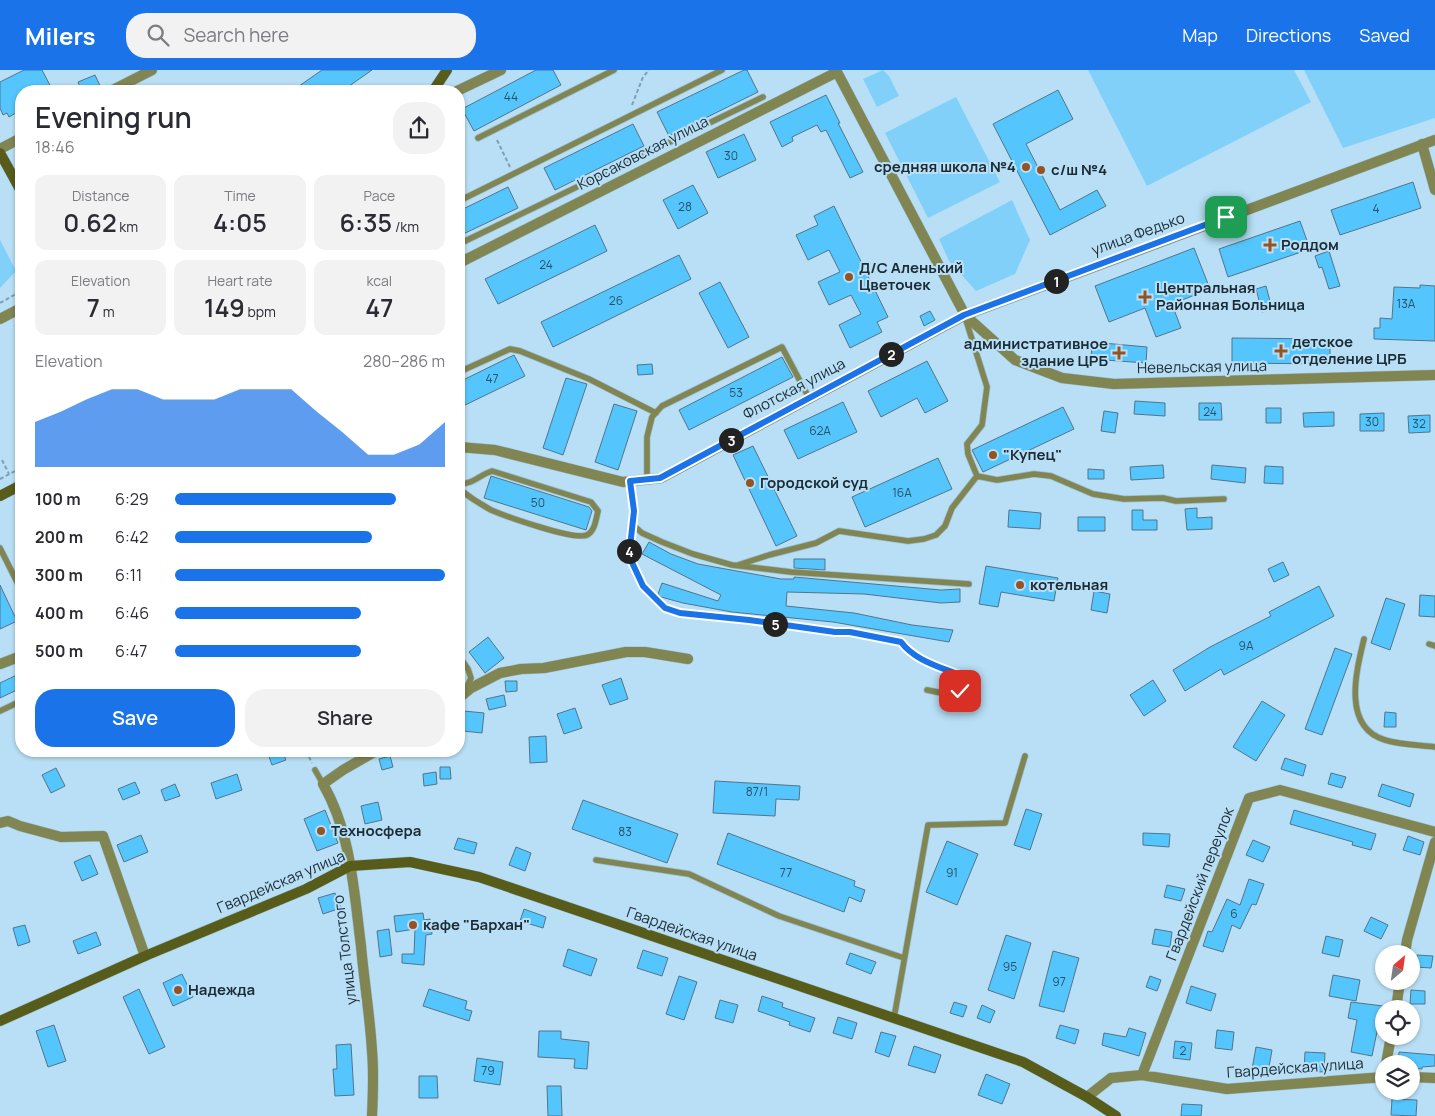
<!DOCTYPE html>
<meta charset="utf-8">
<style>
:root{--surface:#fff;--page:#f2f2f3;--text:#2b2b33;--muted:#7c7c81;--accent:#1a73e8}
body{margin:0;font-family:Manrope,sans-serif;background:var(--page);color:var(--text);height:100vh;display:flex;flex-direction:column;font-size:19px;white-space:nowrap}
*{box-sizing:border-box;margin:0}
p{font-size:16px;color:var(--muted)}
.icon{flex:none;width:28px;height:28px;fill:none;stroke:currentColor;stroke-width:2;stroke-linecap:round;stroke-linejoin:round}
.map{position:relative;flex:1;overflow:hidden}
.side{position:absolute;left:15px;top:15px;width:450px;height:672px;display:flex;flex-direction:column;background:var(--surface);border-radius:20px;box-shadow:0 1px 4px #0004}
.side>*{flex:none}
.needle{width:32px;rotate:29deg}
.fabs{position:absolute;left:1375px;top:875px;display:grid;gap:10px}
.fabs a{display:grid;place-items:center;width:45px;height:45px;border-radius:50%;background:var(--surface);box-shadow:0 1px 4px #0004;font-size:25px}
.pin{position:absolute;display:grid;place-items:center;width:42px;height:42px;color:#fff;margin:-21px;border-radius:10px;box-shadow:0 2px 8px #0006}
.km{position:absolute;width:25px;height:25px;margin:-12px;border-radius:50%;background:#222;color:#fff;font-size:14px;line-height:25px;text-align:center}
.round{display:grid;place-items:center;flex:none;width:52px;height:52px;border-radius:20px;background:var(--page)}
.head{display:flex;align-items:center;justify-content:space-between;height:85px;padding:0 20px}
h1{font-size:28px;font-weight:600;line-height:38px}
.figures{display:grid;grid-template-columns:repeat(3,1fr);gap:8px;height:85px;padding:5px 20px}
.figures div{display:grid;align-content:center;border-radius:12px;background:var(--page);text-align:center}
.figures b{font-size:25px;font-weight:600}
.figures small{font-size:14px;font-weight:400}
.figures p{font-size:14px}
.chart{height:140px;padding:10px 20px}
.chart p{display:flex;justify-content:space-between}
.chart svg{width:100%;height:90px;margin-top:5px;fill:var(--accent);opacity:.7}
.action{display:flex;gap:10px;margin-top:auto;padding:10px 20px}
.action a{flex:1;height:58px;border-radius:20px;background:var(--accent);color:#fff;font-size:20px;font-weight:600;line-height:58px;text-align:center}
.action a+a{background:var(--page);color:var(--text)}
ul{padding:0 20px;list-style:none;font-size:16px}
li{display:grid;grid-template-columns:80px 60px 1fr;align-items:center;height:38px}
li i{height:12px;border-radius:6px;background:var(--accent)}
header{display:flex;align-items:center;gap:30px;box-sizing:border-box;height:70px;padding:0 25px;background:var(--accent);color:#fff}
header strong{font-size:24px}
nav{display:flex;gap:28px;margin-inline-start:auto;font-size:18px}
.search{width:350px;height:45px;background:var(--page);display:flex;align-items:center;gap:12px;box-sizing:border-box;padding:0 18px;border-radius:20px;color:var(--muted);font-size:19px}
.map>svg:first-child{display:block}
</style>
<header>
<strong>Milers</strong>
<div class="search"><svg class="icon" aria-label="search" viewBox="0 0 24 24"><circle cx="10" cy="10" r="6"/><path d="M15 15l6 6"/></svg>Search here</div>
<nav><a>Map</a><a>Directions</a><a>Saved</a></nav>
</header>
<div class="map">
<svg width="1435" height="1046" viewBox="0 0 1435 1046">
<rect width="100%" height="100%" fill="#b8dff5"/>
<path fill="#81d0fa" d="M883 0 889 6 899 26 877 37 863 9Z
M1088 0H1294L1311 32 1147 116Z
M1304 0H1435V48L1343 78Z
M956 27 1000 112 928 148 885 63Z
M1012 130 1030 170 1015 204 976 221 949 191 939 169Z
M0 170 16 201 0 218Z"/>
<path fill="#55c6fd" stroke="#527589" d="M24 0H42L53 21H21V40L9 47 7 43 3 45 0 38V12Z
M322 0H372L342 21H292Z
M536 0H553L561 15 474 61 462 39Z
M744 0H747L758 22 669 66 657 42Z
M95 5 101 18 94 21H82L78 12Z
M1058 20 1073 49 1026 74 1060 140 1097 120 1106 136 1050 165 993 54Z
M826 25 840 53H838L863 102 850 108 826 60 821 62 817 55 792 67 793 71 782 77 770 52Z
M633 54 644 76 555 120 544 98Z
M744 64 756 90 718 108 706 82Z
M1413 112 1421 138 1340 165 1331 140Z
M693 115 708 143 678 159 663 130Z
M508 117 518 138 459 166V141Z
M834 136 888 247 877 252 882 262 850 278 839 255 861 244 851 225 829 235 818 212 840 202 829 180 808 190 796 165 818 155 814 146Z
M1300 151 1310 179 1228 207 1219 179Z
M595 155 607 181 498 234 485 209Z
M1194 178 1210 219 1172 234 1181 258 1156 267 1145 238 1109 252 1095 216Z
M1329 181 1340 216 1329 219 1322 197 1319 198 1315 186Z
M679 185 691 209 553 277 541 252Z
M720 212 749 267 728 278 699 223Z
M1420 215 1435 216V271L1374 269V258H1380V248L1392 249 1394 217 1420 218Z
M1266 216 1272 239 1262 242 1256 219Z
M930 241 935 250 924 256 920 246Z
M1232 268 1330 269V294L1232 293Z
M1092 272 1147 277 1146 293 1091 289Z
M514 285 525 306 459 338V312Z
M782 287 793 307 689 360 679 340Z
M927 291 948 331 925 343 917 328 881 347 868 321Z
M652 294 653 304 638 305 637 295Z
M566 308 587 314 563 385 543 378Z
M1135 331 1165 333V346L1134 344Z
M843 332 857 362 798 389 784 360Z
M1199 333H1221L1222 350H1199Z
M614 334 637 341 618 400 595 392Z
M1063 337 1074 359 983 402 972 380Z
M1266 338H1281V353H1266Z
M1104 341 1118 343 1115 363 1101 361Z
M1334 342V356L1304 357 1303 343Z
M1384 343V361H1360V344Z
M1430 345V362L1409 363 1408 346Z
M753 376 797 466 776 476 733 385Z
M938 388 952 419 865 457 852 427Z
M1163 395 1164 408 1131 410 1130 397Z
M1212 395 1246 398 1245 413 1211 409Z
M1265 396 1283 397V414L1264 413Z
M1088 399 1104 400V409H1088Z
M491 406 589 437 592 441 586 460 484 428Z
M1197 438V448L1212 447V459L1187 460 1185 439Z
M1009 440 1041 443 1040 459 1008 457Z
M1132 440H1143V450H1157V460H1132Z
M1078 447H1105V461H1078Z
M649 472 671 484 698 494 781 509H794V507L941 520 960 519V532L941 533 864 524 787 522 786 536 854 543 912 555 953 560 949 572 833 552 732 542 683 533 661 527 658 524 662 513 718 531 721 525 642 484Z
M794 489H825V500L794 498Z
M1283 492 1289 505 1274 512 1268 499Z
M986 496 1058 508 1054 531 1001 522 998 537 979 534Z
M0 515 17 551 0 559Z
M1319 516 1334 546 1224 605 1221 599 1185 621 1173 600 1210 577 1271 546 1269 542Z
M1094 521 1110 524 1107 543 1091 540Z
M1420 525 1435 526V547L1419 546Z
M1386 528 1405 534 1390 580 1371 573Z
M488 567 504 588 485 603 469 582Z
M1335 578 1352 584 1322 665 1305 659Z
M21 603V618L0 628V613Z
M621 608 628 629 610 635 602 615Z
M1153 610 1166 631 1144 646 1130 625Z
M505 611H517V621L506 622Z
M504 625 506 636 489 640 486 629Z
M1262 631 1285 645 1256 691 1233 677Z
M575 638 582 658 564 664 557 644Z
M464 641 484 643 482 663 463 661Z
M1385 642 1396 643V657H1384Z
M546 666 547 692 530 693 529 667Z
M267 681H282L286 690 272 695Z
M390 686 393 697 382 700 379 689Z
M1285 688 1306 695 1303 706 1281 699Z
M440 697H450L451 709H440Z
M56 698 65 716 51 723 42 705Z
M436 702 437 714 424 716 423 704Z
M1331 703 1346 707 1342 718 1328 714Z
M237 704 242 720 216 729 211 713Z
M715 711 800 716 799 730 776 729 775 746 713 743Z
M135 712 140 723 123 730 118 719Z
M175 714 180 726 165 731 161 720Z
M1382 714 1414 724 1410 737 1378 726Z
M583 730 678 764 667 793 572 759Z
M378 732 382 750 365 754 361 736Z
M1026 739 1042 744 1030 780 1014 775Z
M325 740 338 773 317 781 304 749Z
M1294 740 1376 764 1371 780 1352 775 1353 772 1290 754Z
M728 763 855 811 854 816 865 820 861 832 849 827 844 842 717 794Z
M1143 763 1170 764 1169 777 1143 775Z
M141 765 148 782 124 792 117 775Z
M1408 766 1424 772 1420 785 1403 780Z
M458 768 477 773 474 784 454 779Z
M1253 770 1270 777 1263 792 1246 785Z
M947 771 978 784 957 835 926 822Z
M516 777 531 783 525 801 509 795Z
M90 785 98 804 82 811 74 792Z
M1249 809 1264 814 1256 835 1252 834 1240 859 1232 855 1223 882 1203 876 1208 861 1212 862 1227 829 1240 835Z
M1167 815 1185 819 1181 831 1164 827Z
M335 823 341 838 323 844 318 828Z
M524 839 546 847 543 858 520 851Z
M423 843 424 850 430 849 432 864 426 865 424 895 402 893V884H414L415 859 396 862 394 846Z
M1371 847 1388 855 1381 869 1364 861Z
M25 855 30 872 18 876 13 858Z
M389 859 392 885 380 887 377 861Z
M1155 859 1172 862 1170 877 1152 874Z
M96 862 101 875 78 884 73 871Z
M1006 865 1031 873 1014 929 988 920Z
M1326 866 1343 870 1339 887 1322 883Z
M568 879 597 889 591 906 563 896Z
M643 880 668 888 662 906 637 898Z
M1053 881 1079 888 1064 942 1039 936Z
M850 883 876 892 871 904 846 894Z
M1417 885 1433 886 1431 898 1415 897Z
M182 904 193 927 173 936 163 913Z
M1333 905 1360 910 1356 931 1329 926Z
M679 906 697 912 684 950 666 944Z
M1150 906 1161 910 1157 921 1146 917Z
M1191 916 1216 924 1211 941 1186 933Z
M139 919 165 977 149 984 123 927Z
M429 919 467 931 465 939 472 941 469 951 423 936Z
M1411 920 1425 921V934H1410Z
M762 926 783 933 782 937 815 948 810 962 789 955 790 952 758 941Z
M720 930 738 935 733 953 715 948Z
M954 932 967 936 963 947 950 943Z
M1351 932 1383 936 1381 953 1379 952 1372 986 1351 982 1357 950 1348 948Z
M982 935 995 941 990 953 977 948Z
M838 947 857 953 852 969 833 963Z
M54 955 66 991 48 997 36 961Z
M1060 955 1079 960 1075 974 1056 968Z
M1129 958 1146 963 1139 986 1102 975 1104 963 1126 967Z
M1217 960 1234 962 1232 980 1215 978Z
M539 961H561V969L589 972 587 999 574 998 575 989 538 987Z
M881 962 896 966 889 987 875 982Z
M1175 971 1192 973 1190 990 1173 988Z
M351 974 354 1025 335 1026 333 999H337L336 975Z
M914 976 941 985 935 1003 908 995Z
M1256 977 1272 980 1268 1002 1252 999Z
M1305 982 1325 983 1324 1002 1304 1001Z
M1399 982 1435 985V996L1422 997V999L1411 998V994H1398Z
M477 988 503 992 500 1015 474 1011Z
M986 1004 1010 1014 1002 1034 978 1025Z
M419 1006H437L438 1028H419Z
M547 1016H561L562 1046H548Z
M1392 1029 1417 1030 1416 1046 1391 1045Z
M1182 1034 1202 1035 1201 1046H1181Z"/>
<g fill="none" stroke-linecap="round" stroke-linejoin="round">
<g stroke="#99bbce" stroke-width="7">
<path id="service" d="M478 68 614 0
M459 131 722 0
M459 174 763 27
M965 247 987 317 982 355 967 374 968 384 977 406 997 410 1034 404 1051 406 1093 424 1124 429 1163 428 1176 431 1224 429
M459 302 510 279 520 281 589 309 656 343
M647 409V367L652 347 662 336 782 277 809 328
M630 411 634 441 629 486 643 517 665 537 680 543 749 550 835 562H850L901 572C915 591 941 597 961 606L964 613 960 621 952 625 927 620
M459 414C476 413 477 406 492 401L591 432 598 441C596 449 595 461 587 465 575 471 505 446 491 440 480 434 468 426 459 419
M632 454 642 463 662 472 693 484 732 495 791 502 969 514
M0 478 21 520
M738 495 769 485 816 473 839 461 908 471 924 469 936 465 945 456 952 438 977 406
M1364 569C1356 602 1342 657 1385 670 1401 675 1419 675 1435 677
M1429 574 1435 576
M459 586 468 599 471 608 466 619
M0 641 21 631
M315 700 323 714
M596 790 689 804 779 846 904 888
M894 948 928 755 1005 753 1025 686"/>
</g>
<g stroke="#99bbce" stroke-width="11">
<path id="minor" d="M457 21 501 0
M1422 74 1435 120
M459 377 495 380 623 412 661 408 965 245 1435 70
M0 594 21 586
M459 628 471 618 500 603 521 599 544 598 626 582H645L688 589
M0 753 8 751 20 756 61 767 103 766 145 886
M1405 884 1407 870 1435 772
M1396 939 1400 911
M1386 994 1391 966
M1142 1005 1249 728 1280 720 1435 762
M1411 1007 1435 1008
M1087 1027 1111 1008 1142 1005 1227 1019 1384 1007
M372 1046C373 1025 374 1003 372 981 370 946 364 911 361 876 354 822 351 762 323 714L343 700 376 681"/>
</g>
<g stroke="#99bbce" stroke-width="11">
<path id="tertiary" d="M111 21 152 0
M0 79 21 68
M459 193 837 2 965 245 1015 290 1062 308 1114 314 1435 305
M0 249 21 238"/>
</g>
<g stroke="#99bbce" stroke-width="11">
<path id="secondary" d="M433 21 447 0
M0 83 21 121
M0 426 21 415
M0 951 145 886 306 819 350 796 410 792 479 807 1023 992 1087 1027 1116 1046"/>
</g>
<path stroke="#819fb1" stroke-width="2" stroke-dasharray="4 2.5" stroke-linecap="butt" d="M632 35 643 7 649 0
M497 70 510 97
M0 233 21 221
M2 390 9 404
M0 409 21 398
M306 681 312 693"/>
<use href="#service" stroke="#808552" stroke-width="5.5"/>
<use href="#minor" stroke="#808552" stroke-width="10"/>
<use href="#tertiary" stroke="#808552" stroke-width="10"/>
<use href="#secondary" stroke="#575c1a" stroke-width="10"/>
</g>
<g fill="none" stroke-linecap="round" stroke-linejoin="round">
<g stroke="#fff" stroke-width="10">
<path id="route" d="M960 621 964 614 962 606C941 597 915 591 901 572L850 562H835L749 550 680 543 665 538 643 516 629 486 634 441 630 411 660 408 964 245 1226 147"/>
</g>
<use href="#route" stroke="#1a73e8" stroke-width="6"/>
</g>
<g fill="#955222" stroke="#b8dff5" stroke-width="2">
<circle cx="1026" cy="97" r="5"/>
<circle cx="1041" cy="100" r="5"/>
<path d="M1267.5 167.5h5v5h5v5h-5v5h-5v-5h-5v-5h5z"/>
<circle cx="849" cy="207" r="5"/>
<path d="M1142.5 219.5h5v5h5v5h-5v5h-5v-5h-5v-5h5z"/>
<path d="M1278.5 273.5h5v5h5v5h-5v5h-5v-5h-5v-5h5z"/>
<path d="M1116.5 275.5h5v5h5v5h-5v5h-5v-5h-5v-5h5z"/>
<circle cx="993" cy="385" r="5"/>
<circle cx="750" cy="413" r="5"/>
<circle cx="1020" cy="515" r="5"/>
<circle cx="321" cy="761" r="5"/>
<circle cx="413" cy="855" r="5"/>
<circle cx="178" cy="920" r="5"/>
</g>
<g text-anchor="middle" stroke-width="4" stroke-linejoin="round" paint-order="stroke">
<g font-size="12" fill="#2a5266">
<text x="511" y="31">44</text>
<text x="731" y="90">30</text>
<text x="685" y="141">28</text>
<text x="1376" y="143">4</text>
<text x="546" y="199">24</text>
<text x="616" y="235">26</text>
<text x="1406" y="238">13А</text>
<text x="492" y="313">47</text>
<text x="736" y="327">53</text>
<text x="1210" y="346">24</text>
<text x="1372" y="356">30</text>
<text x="1419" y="358">32</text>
<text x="820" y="365">62А</text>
<text x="902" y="427">16А</text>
<text x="538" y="437">50</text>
<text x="1246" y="580">9А</text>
<text x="757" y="726">87/1</text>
<text x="625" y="766">83</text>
<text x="786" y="807">77</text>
<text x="952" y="807">91</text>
<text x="1234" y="848">6</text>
<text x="1010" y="901">95</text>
<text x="1059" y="916">97</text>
<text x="1183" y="985">2</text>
<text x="488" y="1005">79</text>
</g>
<g font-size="15" fill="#1c2b34" stroke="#b8dff5">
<text transform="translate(643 83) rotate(-27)" y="5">Корсаковская улица</text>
<text transform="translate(1138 164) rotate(-20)" y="5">улица Федько</text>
<text transform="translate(1202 297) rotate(-1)" y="5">Невельская улица</text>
<text transform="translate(794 319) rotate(-28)" y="5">Флотская улица</text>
<text transform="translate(281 812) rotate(-23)" y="5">Гвардейская улица</text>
<text transform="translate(1200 814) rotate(-69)" y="5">Гвардейский переулок</text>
<text transform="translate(692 864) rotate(19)" y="5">Гвардейская улица</text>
<text transform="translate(345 880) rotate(-97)" y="5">улица Толстого</text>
<text transform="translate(1295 998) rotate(-4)" y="5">Гвардейская улица</text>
</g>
<g font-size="15" font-weight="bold" fill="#1c2b34" stroke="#b8dff5" text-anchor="start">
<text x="1016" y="102" text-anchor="end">средняя школа №4</text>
<text x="1051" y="105">с/ш №4</text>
<text x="1281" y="180">Роддом</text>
<text x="859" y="203">Д/С Аленький<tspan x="859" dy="17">Цветочек</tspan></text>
<text x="1156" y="223">Центральная<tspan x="1156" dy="17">Районная Больница</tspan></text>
<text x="1292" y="277">детское<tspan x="1292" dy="17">отделение ЦРБ</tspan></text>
<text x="1108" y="279" text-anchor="end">административное<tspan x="1108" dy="17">здание ЦРБ</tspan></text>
<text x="1003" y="390">"Купец"</text>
<text x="760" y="418">Городской суд</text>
<text x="1030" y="520">котельная</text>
<text x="331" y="766">Техносфера</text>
<text x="423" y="860">кафе "Бархан"</text>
<text x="188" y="925">Надежда</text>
</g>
</g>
</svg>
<div class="fabs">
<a><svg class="needle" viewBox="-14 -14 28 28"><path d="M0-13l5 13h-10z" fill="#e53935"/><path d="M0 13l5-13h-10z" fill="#7c7c81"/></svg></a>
<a><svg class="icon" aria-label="locate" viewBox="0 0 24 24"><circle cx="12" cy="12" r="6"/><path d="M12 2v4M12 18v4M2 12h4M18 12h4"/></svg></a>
<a><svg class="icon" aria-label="layers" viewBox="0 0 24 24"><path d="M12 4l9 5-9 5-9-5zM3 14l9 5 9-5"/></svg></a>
</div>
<div class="pin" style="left:1226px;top:147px;background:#1e9e55"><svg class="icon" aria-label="arrive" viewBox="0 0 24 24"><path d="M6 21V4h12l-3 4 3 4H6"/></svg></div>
<div class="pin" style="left:960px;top:621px;background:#d93025"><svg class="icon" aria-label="check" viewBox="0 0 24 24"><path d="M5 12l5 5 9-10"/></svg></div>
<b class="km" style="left:1056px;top:211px">1</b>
<b class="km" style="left:891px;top:284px">2</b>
<b class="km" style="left:731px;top:370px">3</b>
<b class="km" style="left:629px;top:481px">4</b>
<b class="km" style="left:775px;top:554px">5</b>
<section class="side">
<div class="head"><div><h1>Evening run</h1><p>18:46</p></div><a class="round"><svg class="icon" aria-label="share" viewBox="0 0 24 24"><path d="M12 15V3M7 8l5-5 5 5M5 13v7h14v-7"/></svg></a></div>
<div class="figures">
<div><p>Distance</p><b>0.62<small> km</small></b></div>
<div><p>Time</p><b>4:05</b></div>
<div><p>Pace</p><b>6:35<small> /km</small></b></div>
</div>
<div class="figures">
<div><p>Elevation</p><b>7<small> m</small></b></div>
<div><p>Heart rate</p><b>149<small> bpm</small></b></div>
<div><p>kcal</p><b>47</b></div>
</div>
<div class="chart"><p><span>Elevation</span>280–286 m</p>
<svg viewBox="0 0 160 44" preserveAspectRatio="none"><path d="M0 44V22L10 17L20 11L30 6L40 6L50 11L60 11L70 11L80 6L90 6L100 6L110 17L120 27L130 38L140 38L150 33L160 22V44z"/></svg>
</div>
<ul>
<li><b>100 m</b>6:29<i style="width:82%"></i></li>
<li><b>200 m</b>6:42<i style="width:73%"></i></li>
<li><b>300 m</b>6:11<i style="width:100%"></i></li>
<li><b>400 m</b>6:46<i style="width:69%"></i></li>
<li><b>500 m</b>6:47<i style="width:69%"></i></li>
</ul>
<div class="action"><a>Save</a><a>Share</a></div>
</section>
</div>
